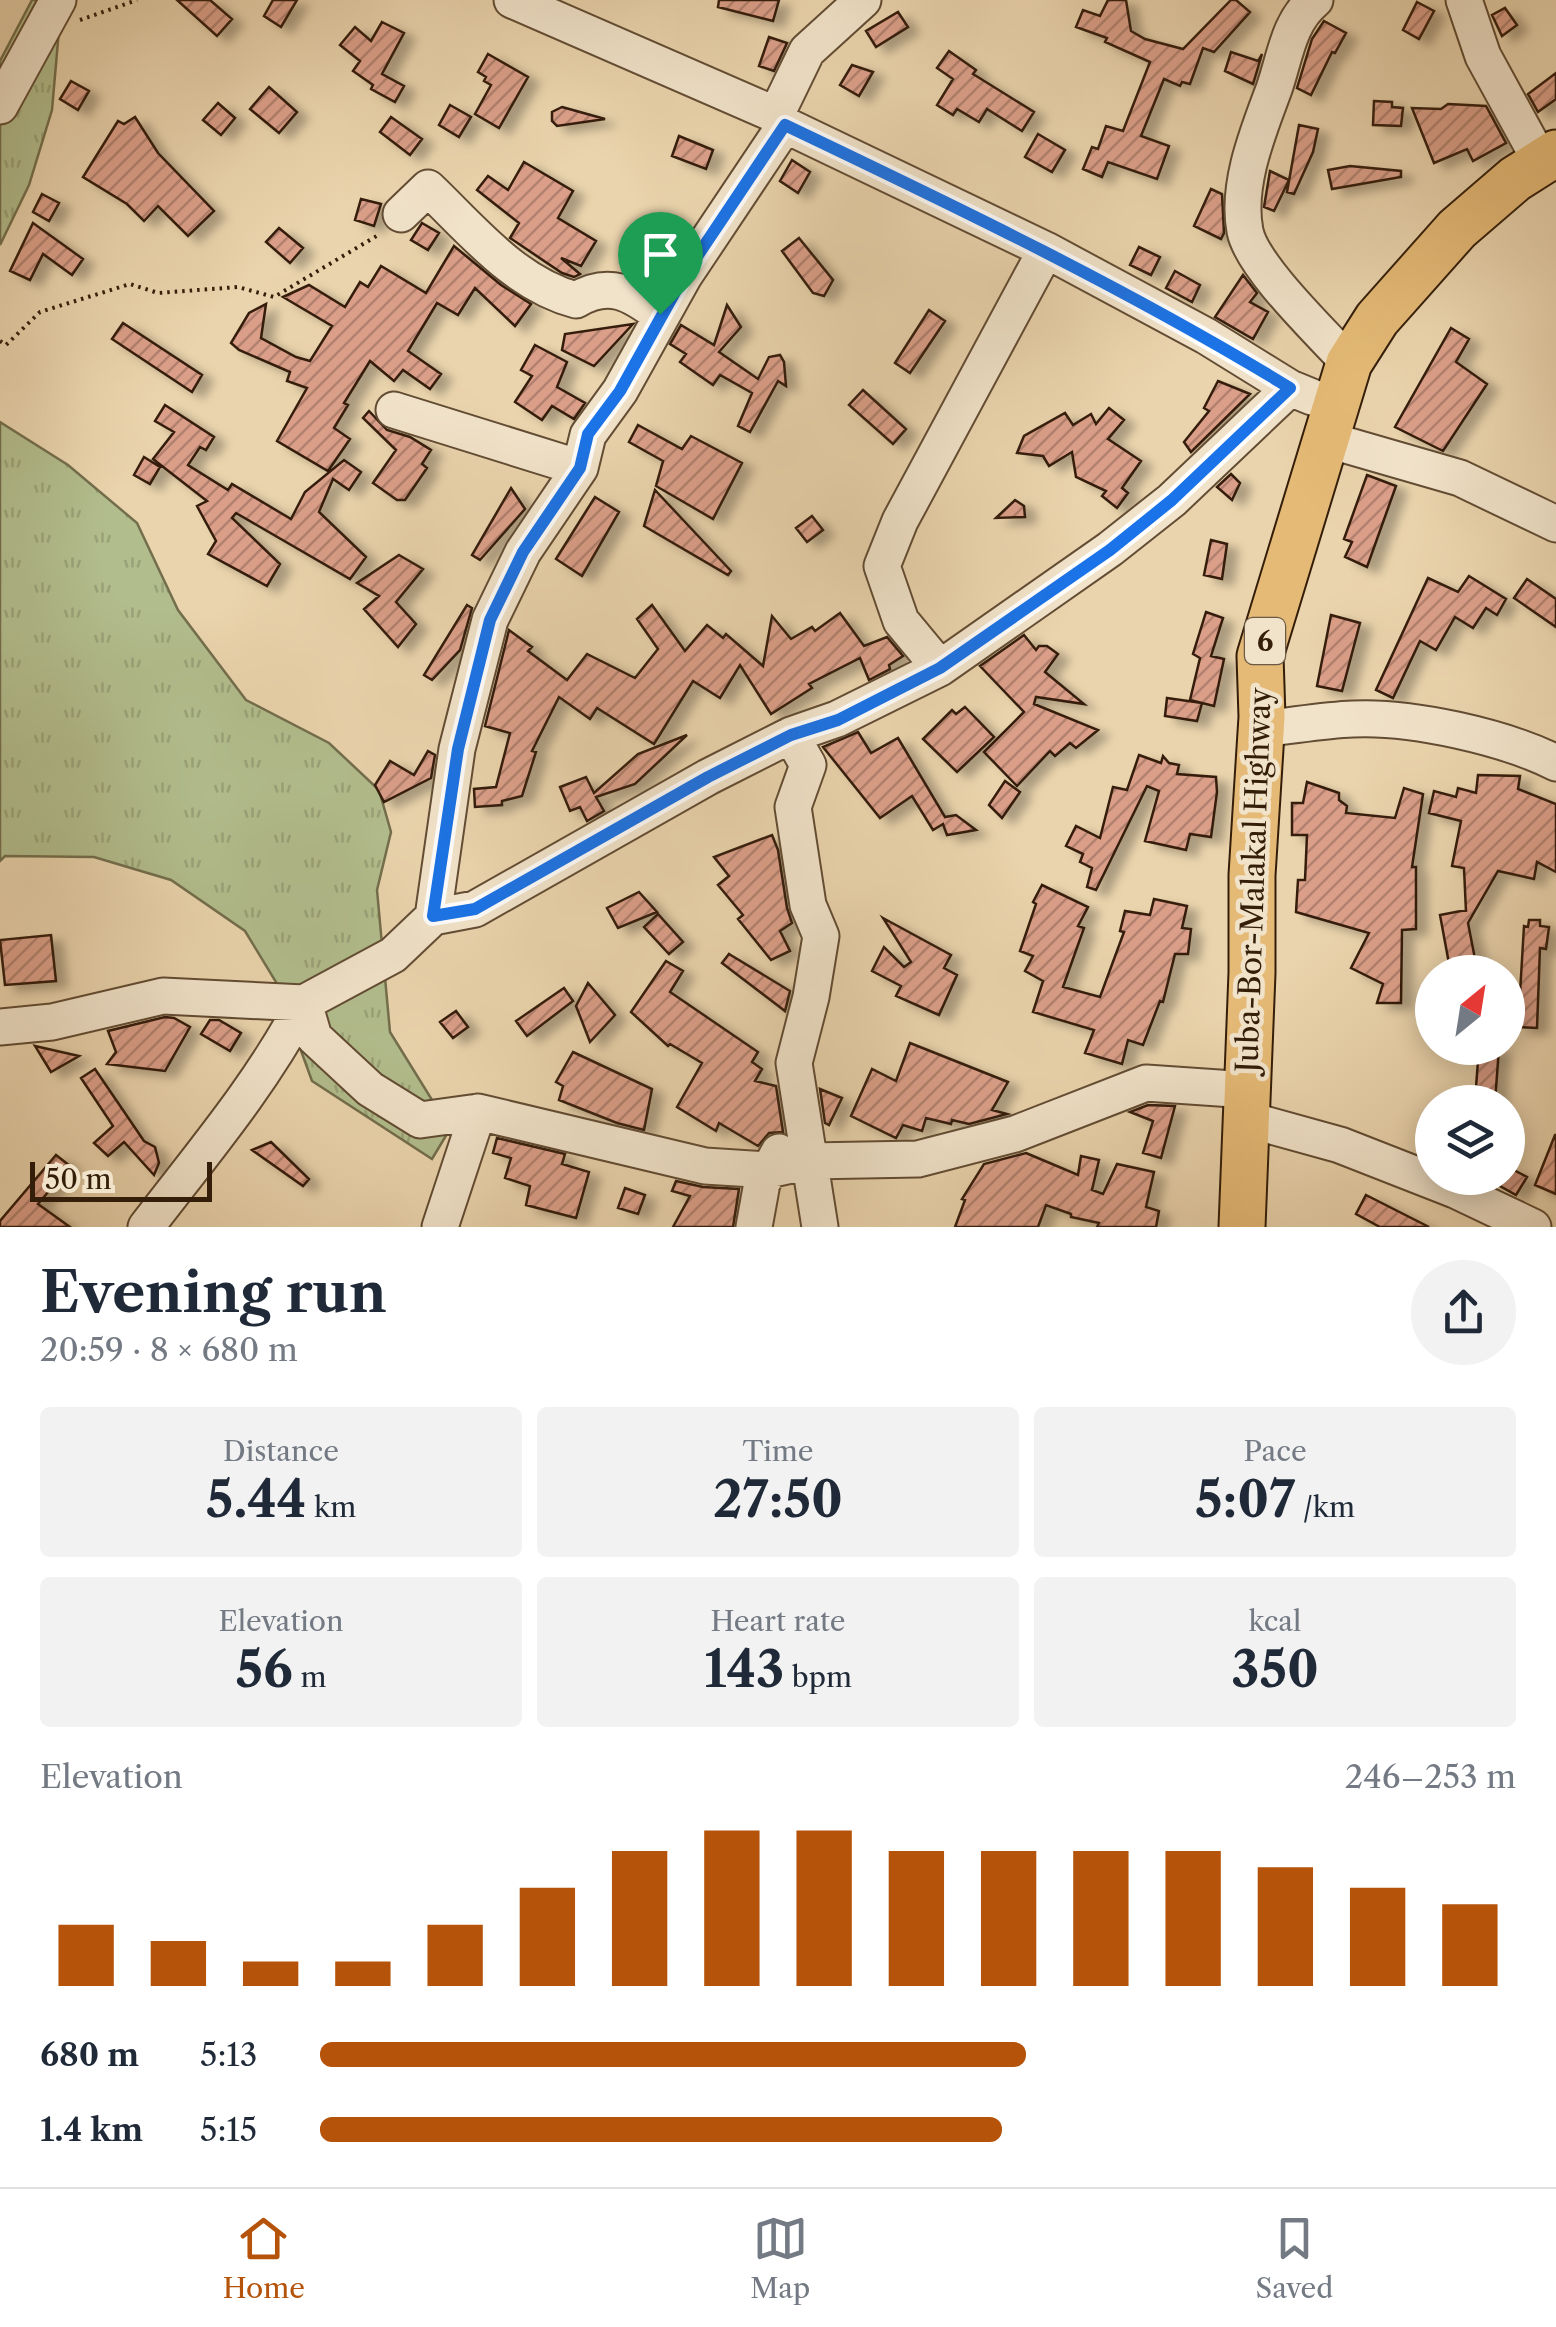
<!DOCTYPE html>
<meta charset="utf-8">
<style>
:root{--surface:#fff;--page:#f2f2f3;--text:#1f2937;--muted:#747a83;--line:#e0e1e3;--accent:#b45309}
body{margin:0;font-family:"Libre Caslon Text",serif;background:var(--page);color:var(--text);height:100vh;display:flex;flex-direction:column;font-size:38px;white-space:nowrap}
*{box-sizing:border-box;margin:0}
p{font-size:32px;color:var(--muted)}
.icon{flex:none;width:55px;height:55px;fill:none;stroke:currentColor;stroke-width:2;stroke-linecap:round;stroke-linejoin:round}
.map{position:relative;height:1227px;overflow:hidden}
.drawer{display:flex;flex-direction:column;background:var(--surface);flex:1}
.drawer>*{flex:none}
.needle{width:65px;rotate:30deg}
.controls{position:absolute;left:1415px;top:955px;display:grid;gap:20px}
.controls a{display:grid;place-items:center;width:110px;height:110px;border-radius:50%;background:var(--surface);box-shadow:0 5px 25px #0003;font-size:50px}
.scale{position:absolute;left:30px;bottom:25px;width:182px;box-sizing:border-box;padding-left:10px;border:5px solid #341e0a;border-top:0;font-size:28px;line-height:35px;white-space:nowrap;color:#341e0a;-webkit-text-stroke:8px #f1e3ca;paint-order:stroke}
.pin{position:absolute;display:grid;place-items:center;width:85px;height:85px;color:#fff;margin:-102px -42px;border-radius:50% 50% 50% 0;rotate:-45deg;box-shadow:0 0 10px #0007}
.pin .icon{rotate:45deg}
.round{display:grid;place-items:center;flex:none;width:105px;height:105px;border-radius:52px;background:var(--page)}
.head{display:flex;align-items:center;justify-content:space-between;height:170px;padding:0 40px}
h1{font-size:55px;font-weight:700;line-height:75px}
.stats{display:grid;grid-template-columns:repeat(3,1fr);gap:15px;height:170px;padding:10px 40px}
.stats div{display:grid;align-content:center;border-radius:10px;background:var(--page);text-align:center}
.stats b{font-size:50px;font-weight:700}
.stats small{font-size:28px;font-weight:400}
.stats p{font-size:28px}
.chart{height:280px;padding:20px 40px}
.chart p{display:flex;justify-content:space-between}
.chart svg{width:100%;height:180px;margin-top:10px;stroke:var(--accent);stroke-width:6}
ul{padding:0 40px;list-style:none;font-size:32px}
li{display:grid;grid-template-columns:160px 120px 1fr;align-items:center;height:75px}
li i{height:25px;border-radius:12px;background:var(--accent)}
.tabs{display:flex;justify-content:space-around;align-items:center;height:140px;border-top:2px solid var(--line);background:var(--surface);font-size:28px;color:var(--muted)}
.tabs a{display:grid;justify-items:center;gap:5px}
.tabs .current{color:var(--accent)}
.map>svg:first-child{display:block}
</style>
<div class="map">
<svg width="1556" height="1227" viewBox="0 0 1556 1227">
<defs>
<pattern id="grass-tufts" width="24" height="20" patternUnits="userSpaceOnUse" patternTransform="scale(2.5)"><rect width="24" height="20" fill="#b2bd8d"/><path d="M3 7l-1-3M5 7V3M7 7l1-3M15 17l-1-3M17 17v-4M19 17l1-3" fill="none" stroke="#9aa278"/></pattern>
<pattern id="building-hatch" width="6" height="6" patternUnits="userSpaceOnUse" patternTransform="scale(2.5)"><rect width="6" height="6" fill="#db9f89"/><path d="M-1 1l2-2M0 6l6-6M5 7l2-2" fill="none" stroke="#b2816e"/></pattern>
<filter id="shadow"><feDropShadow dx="11" dy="6" stdDeviation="5" flood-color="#0004"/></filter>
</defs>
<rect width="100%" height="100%" fill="#ead4ad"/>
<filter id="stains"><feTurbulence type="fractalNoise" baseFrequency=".002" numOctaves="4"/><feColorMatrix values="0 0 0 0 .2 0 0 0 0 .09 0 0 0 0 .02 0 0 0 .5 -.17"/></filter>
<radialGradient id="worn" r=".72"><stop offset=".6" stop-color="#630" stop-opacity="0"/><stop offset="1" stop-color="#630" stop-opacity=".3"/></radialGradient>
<path fill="url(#grass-tufts)" stroke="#736e4c" stroke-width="2.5" d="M32 0H73L59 30 52 110 29 185 0 245V61Z
M0 422 68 465 137 523 178 610 246 700 329 743 379 790 391 832 377 890 390 1032 450 1129 432 1159 312 1081 276 982 245 931 171 880 94 857 5 856 0 861Z"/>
<path fill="url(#building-hatch)" stroke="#341e0a" stroke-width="2.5" filter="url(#shadow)" d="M177 0H210L232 19 217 36Z
M273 0H297L281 27 264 16Z
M719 0H779L773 21 718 7Z
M1108 0H1126L1131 31 1145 39 1183 49 1231 0H1236L1250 12 1214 52 1203 48 1190 84 1182 82 1180 86 1164 79 1141 136 1169 146 1157 179 1108 162 1102 177 1083 169 1092 147 1098 149 1106 126 1123 131 1150 62 1105 42 1107 38 1076 27 1083 10 1100 16Z
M1417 2 1434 11 1419 39 1403 30Z
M1505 8 1517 25 1502 36 1492 15Z
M898 12 908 27 876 47 866 31Z
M1324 21 1346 33 1335 53 1332 52 1311 95 1297 88 1312 39Z
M382 22 404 33 382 74 404 86 395 102 371 89 373 85 353 71 360 61 340 45 355 27 371 41Z
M769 37 787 43 774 71 759 66Z
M949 51 976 70 973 74 1034 112 1022 131 987 109 979 122 957 109 953 115 937 105 953 79 937 68Z
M1231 52 1258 61 1262 54 1253 84 1225 71Z
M488 54 528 77 499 128 475 114 491 85 484 81 486 77 478 72Z
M852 65 873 72 859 96 840 85Z
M1556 73V99L1538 112 1528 94Z
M71 81 89 91 78 110 60 99Z
M269 87 297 112 279 133 250 109Z
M1374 101 1392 102V107L1403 108 1401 126 1373 125Z
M218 103 235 118 221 135 203 120Z
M1448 104 1486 106 1506 143 1473 161 1467 149 1434 163 1412 108 1441 109Z
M450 105 471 117 459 137 439 125Z
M562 107 605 119 557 126 552 121V112Z
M135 117 158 153 214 211 188 236 158 206 144 221 127 204 83 177 118 121 124 124Z
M391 117 422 139 410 155 380 132Z
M1299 125 1318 129 1313 152 1294 194 1287 192Z
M1038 134 1065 150 1052 172 1025 157Z
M679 136 713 150 706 169 672 156Z
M792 160 810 172 798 193 780 181Z
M524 162 573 191 558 218 596 241 581 266 561 258 580 274 574 277 562 273 510 238 519 223 477 190 488 176 508 190Z
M1350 166 1401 171V177L1332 189 1328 170Z
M1270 171 1289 180 1274 211 1264 207Z
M1211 189 1222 194 1224 233 1221 239 1194 226Z
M42 194 59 203 49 221 33 212Z
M361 199 381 204 374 226 355 220Z
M33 223 83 259 72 275 43 254 30 280 10 271Z
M422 223 439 233 428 250 411 240Z
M279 228 303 248 290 263 266 242Z
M799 238 833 280 824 296 813 293 782 251Z
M454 246 501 285 531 304 515 326 475 288 458 315 437 303 408 351 441 374 430 389 403 370 394 381 370 361 344 403 348 405 334 428 350 439 328 471 277 441 307 388 287 381 290 372 239 350 231 343 249 313 266 304 261 338 296 357 310 361 332 326 283 297 309 285 345 307 360 282 368 287 381 266 426 293Z
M1139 247 1160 257 1151 275 1130 265Z
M1175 271 1200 285 1192 302 1166 288Z
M1243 275 1257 293 1250 302 1268 312 1253 339 1215 317Z
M727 305 741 327 719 352 758 379 769 357 780 355 784 362 786 386 778 381 750 432 738 426 752 393 720 375 713 385 680 362 686 354 670 344 681 325 714 345Z
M929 310 945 321 910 373 895 363Z
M123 323 202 375 192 392 112 339Z
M633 324 594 366 562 350 565 334Z
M1451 328 1469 339 1456 362 1487 384 1443 451 1395 427Z
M535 345 567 362 557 387 585 403 574 419 552 406 542 420 515 402 532 376 521 370Z
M1218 381 1250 394 1191 452 1184 442 1209 411 1204 408Z
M863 390 906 429 893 444 849 405Z
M165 405 214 437 206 450 200 447 188 465 228 490 232 484 291 519 305 492 344 460 361 472 349 490 333 479 319 512 366 557 350 579 236 513 232 518 280 564 267 586 208 554 216 541 197 506 207 501 153 459 174 432 155 421Z
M1109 408 1124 420 1108 439 1141 461 1122 488 1128 493 1117 508 1102 496 1106 491 1076 477 1072 452 1049 466 1043 456 1017 453 1024 436 1065 413 1073 425 1091 414 1096 424Z
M369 411 387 430 410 437 431 450 422 464 427 468 405 500H397L373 483 396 450 363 418Z
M638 425 682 449 691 436 742 463 713 519 656 486 663 461 629 442Z
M144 457 160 467 150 484 134 475Z
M1231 474 1240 483 1232 500 1217 487Z
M1367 475 1396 486 1367 567 1345 557 1352 542 1344 539Z
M511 488 525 509 480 560 472 555Z
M655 490 731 571 728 575 644 526Z
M595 497 619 512 582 576 556 559Z
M1015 500 1024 506 1025 517 996 518Z
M812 516 823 530 807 542 796 528Z
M1211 540 1227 544 1222 579 1204 575Z
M399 555 423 569 396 602 416 624 398 647 364 609 379 596 357 583Z
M1469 576 1506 599 1497 615 1486 608 1473 628 1455 617 1436 650 1420 641 1393 698 1376 690 1428 578 1458 592Z
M1527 579 1556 599V627L1514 598Z
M467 605 472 608 460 650 432 680 424 675Z
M652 605 685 651 707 625 723 638 726 634 763 666 772 616 791 639 812 627 815 631 840 613 864 646 887 637 903 656 889 665 890 669 869 680 860 658 809 684 812 688 771 714 740 665 720 698 693 681 654 744 597 708 590 719 559 697 532 751 536 752 522 796 502 801V805L475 807 474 789 496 787 510 733 485 726 509 630 532 647 528 651 567 680 587 654 635 678 658 649 637 619Z
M1206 612 1223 618 1211 656 1224 659 1214 706 1190 700 1200 658 1193 654Z
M1331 615 1360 623 1342 691 1317 686Z
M1024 635 1036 650 1039 646H1047L1058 654 1045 672 1084 704 1036 697 1034 704 1098 730 1076 748 1070 743 1055 756 1050 751 1017 786 984 752 1024 712 980 666Z
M1167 698 1202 703 1197 721 1165 716Z
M965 707 994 737 957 772 923 739 952 710 956 714Z
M858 732 871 753 898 738 945 817 956 815 976 830 947 835 943 824 933 830 912 796 880 818 823 747Z
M687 735 635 784 596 797 604 811 587 821 580 807 570 811 560 787 586 777 594 793 638 754Z
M428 751 435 755 431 778 384 802 375 785 390 761 414 775Z
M1139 755 1161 763 1163 756 1169 763 1179 765 1177 774 1216 777 1217 792 1211 837 1190 834 1186 850 1145 841 1159 791 1147 786 1096 890 1087 887 1092 868 1080 862 1083 854 1066 846 1076 826 1100 838 1113 787 1127 790Z
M1478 775 1520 776 1518 789 1556 804V872L1537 862 1534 879 1498 871 1468 923 1476 964 1450 969 1440 915 1466 910V912L1464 868 1452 866 1461 821 1429 813 1434 791 1456 797 1458 788 1476 793Z
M1005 781 1020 792 1002 818 989 805Z
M1307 782 1339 793V800L1347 806 1346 813 1395 818 1404 788 1423 794 1412 867H1416V929L1402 930 1401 1003H1377L1383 984 1351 968 1369 933 1296 912 1298 880H1305L1307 835H1292V803H1303Z
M772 835 778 850 787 908 792 923 780 931 790 951 771 960 738 919 743 915 718 885 729 876 714 857Z
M1042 885 1088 907 1078 926 1084 928 1063 987 1100 997 1124 932 1120 931 1125 911 1150 915 1154 899 1187 906 1182 928 1191 929 1188 954H1175L1163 1002 1160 1001 1143 1045 1128 1040 1122 1064 1085 1053 1094 1030 1033 1012 1043 981 1025 971 1033 956 1020 951 1036 904 1033 902Z
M639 892 657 912 618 928 607 908Z
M658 914 683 942 669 954 644 927Z
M883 918 951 955 944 968 957 975 939 1015 896 996 901 986 872 971 884 947 904 967 911 962Z
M1529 920H1540V926L1549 927 1546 949 1540 948 1537 1028 1518 1027 1524 926 1528 927Z
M51 935 56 981 5 985 0 940Z
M729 954 790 991 785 1011 722 963Z
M666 961 683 971 670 992 758 1052 752 1062 762 1069 755 1081 776 1086 783 1132 769 1133 758 1146 719 1123 716 1131 677 1107 702 1063 670 1044 668 1046 631 1012Z
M588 983 615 1015 590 1042 576 1006Z
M564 988 573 1001 527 1036 516 1021Z
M456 1011 468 1027 453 1038 440 1022Z
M165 1017 174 1018 190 1027 165 1071 107 1064 116 1052 108 1031Z
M210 1020H219L241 1033 230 1051 201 1034Z
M910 1043 1008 1082 992 1110 1007 1114 969 1124 952 1120 951 1124 926 1118 922 1131 903 1125 896 1138 851 1116 872 1069 896 1081Z
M35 1046 79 1056 51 1072Z
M1479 1048H1499L1495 1102H1470L1476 1087Z
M573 1052 652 1089 644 1130 617 1123 559 1100 563 1086 556 1082Z
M95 1069 144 1141 155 1147 159 1163 154 1175 124 1142 108 1156 94 1143 113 1126 81 1078Z
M820 1089 842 1098 829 1125 825 1123Z
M1148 1105 1175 1106 1161 1158 1143 1153 1153 1121 1130 1112Z
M1555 1135H1556V1194L1535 1185Z
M497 1138 565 1154 562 1164 589 1172 576 1218 526 1205 530 1186 505 1178 511 1158 493 1153Z
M271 1142 309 1179 303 1186 252 1150Z
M1026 1153 1078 1175 1081 1156 1099 1160 1092 1190 1103 1194 1117 1164 1154 1172 1146 1207 1159 1211 1156 1227H1097L1099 1223 1071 1217V1214L1046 1205 1038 1227H955L965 1200 962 1199 984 1164Z
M56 1155 70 1166 38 1204 70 1227H0V1221Z
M1510 1168 1527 1177 1516 1195 1500 1186Z
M676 1181 703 1187 739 1189 733 1227H673L690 1196 672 1191Z
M625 1188 645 1195 638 1214 618 1208Z
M1366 1195 1429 1227H1380L1356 1214Z"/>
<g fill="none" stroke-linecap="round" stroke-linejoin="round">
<g stroke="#624c33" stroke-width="39">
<path id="minor" d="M512 0 776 115 785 125 1046 250 1206 336 1290 388 1312 397
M1315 0C1288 22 1285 58 1274 89 1258 132 1236 185 1245 231 1252 267 1323 334 1349 363
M1464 0 1483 56 1541 162
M0 106 58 0
M776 115 807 51 863 0
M401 214 428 188C472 230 515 284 576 300 609 280 631 293 660 315
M394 410 580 468
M1325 439 1460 478 1556 524
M940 668 901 621 882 566 900 521 1046 250
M1261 729C1292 726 1323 720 1353 719 1411 716 1505 737 1556 763
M791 735 808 765 793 807 808 905 821 936 811 997 794 1063 820 1227
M433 917 457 749 490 620 523 552 580 468 588 435 620 391 684 276 785 125
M304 1003 314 1037 370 1089 420 1120 478 1112 705 1166 769 1170 810 1161 918 1159 1015 1134 1146 1083 1248 1090
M0 1027 52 1022 163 996 304 1003 393 955 433 917 475 909 708 777 791 735 837 719 940 668 1110 549 1172 500 1290 388
M1246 1119 1340 1145 1455 1190 1533 1227
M146 1227C202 1154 261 1085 304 1003
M440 1227 478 1112
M754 1227 762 1183 779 1152"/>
</g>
<g stroke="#341e0a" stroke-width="49">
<path id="major" d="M1242 1227 1252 973V875L1262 717 1260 656 1349 363 1377 319 1457 229 1515 179 1556 153"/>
</g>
<path stroke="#341e0a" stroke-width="4" stroke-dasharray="2.5 5" stroke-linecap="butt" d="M80 20 137 0
M0 341 6 345 40 312 130 284 158 293 238 287 274 297 380 234"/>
<use href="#minor" stroke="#f1e3ca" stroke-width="35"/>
<use href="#major" stroke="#e5ba76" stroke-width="45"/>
</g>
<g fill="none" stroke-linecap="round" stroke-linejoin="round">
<g stroke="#fff" stroke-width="20">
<path id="route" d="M785 125C957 207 1128 289 1290 388L1172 500 1110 550 940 668 838 720 791 735 708 777 475 909 433 916 458 749 490 620 523 552 580 468 588 434 620 391 684 276Z"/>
</g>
<use href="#route" stroke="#1a73e8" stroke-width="12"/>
</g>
<g text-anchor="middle" stroke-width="9" stroke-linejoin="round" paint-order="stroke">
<rect fill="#f1e3ca" stroke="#6d5944" stroke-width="2.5" x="1245" y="618" width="40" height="46" rx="8"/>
<g font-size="28" font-weight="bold" fill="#341e0a">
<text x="1265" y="651">6</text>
</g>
<g font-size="30" fill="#341e0a" stroke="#f1e3ca">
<text transform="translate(1254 880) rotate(-88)" y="10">Juba-Bor-Malakal Highway</text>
</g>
</g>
<rect width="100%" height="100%" filter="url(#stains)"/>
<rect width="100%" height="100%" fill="url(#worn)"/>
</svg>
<div class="controls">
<a><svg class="needle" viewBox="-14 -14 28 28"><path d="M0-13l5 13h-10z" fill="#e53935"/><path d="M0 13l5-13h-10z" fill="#747a83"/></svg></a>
<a><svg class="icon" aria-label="layers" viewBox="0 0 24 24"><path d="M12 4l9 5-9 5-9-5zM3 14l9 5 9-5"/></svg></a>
</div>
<div class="scale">50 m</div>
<div class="pin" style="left:660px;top:314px;background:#1e9e55"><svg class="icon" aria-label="arrive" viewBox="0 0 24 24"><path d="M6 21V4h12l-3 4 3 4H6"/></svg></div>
</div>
<section class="drawer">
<div class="head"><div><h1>Evening run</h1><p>20:59 · 8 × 680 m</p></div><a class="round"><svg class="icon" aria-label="share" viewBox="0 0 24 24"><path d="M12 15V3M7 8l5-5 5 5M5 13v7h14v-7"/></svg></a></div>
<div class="stats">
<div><p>Distance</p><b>5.44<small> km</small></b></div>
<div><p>Time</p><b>27:50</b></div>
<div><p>Pace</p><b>5:07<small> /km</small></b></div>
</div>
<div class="stats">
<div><p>Elevation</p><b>56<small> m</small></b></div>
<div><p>Heart rate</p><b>143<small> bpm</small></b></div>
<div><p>kcal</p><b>350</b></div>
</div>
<div class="chart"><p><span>Elevation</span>246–253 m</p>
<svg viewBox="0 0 160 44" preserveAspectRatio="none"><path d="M5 44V29M15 44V33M25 44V38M35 44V38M45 44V29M55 44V20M65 44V11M75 44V6M85 44V6M95 44V11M105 44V11M115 44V11M125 44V11M135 44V15M145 44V20M155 44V24"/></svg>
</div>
<ul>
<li><b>680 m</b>5:13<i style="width:59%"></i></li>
<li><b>1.4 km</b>5:15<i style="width:57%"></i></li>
</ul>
</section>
<nav class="tabs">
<a class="current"><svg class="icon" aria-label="home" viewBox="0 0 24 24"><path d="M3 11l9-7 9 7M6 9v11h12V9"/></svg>Home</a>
<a><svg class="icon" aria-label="map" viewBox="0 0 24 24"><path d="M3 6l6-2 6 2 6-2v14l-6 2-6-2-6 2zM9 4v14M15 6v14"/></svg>Map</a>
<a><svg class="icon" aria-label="saved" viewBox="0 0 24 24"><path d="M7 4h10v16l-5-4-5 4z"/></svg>Saved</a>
</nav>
